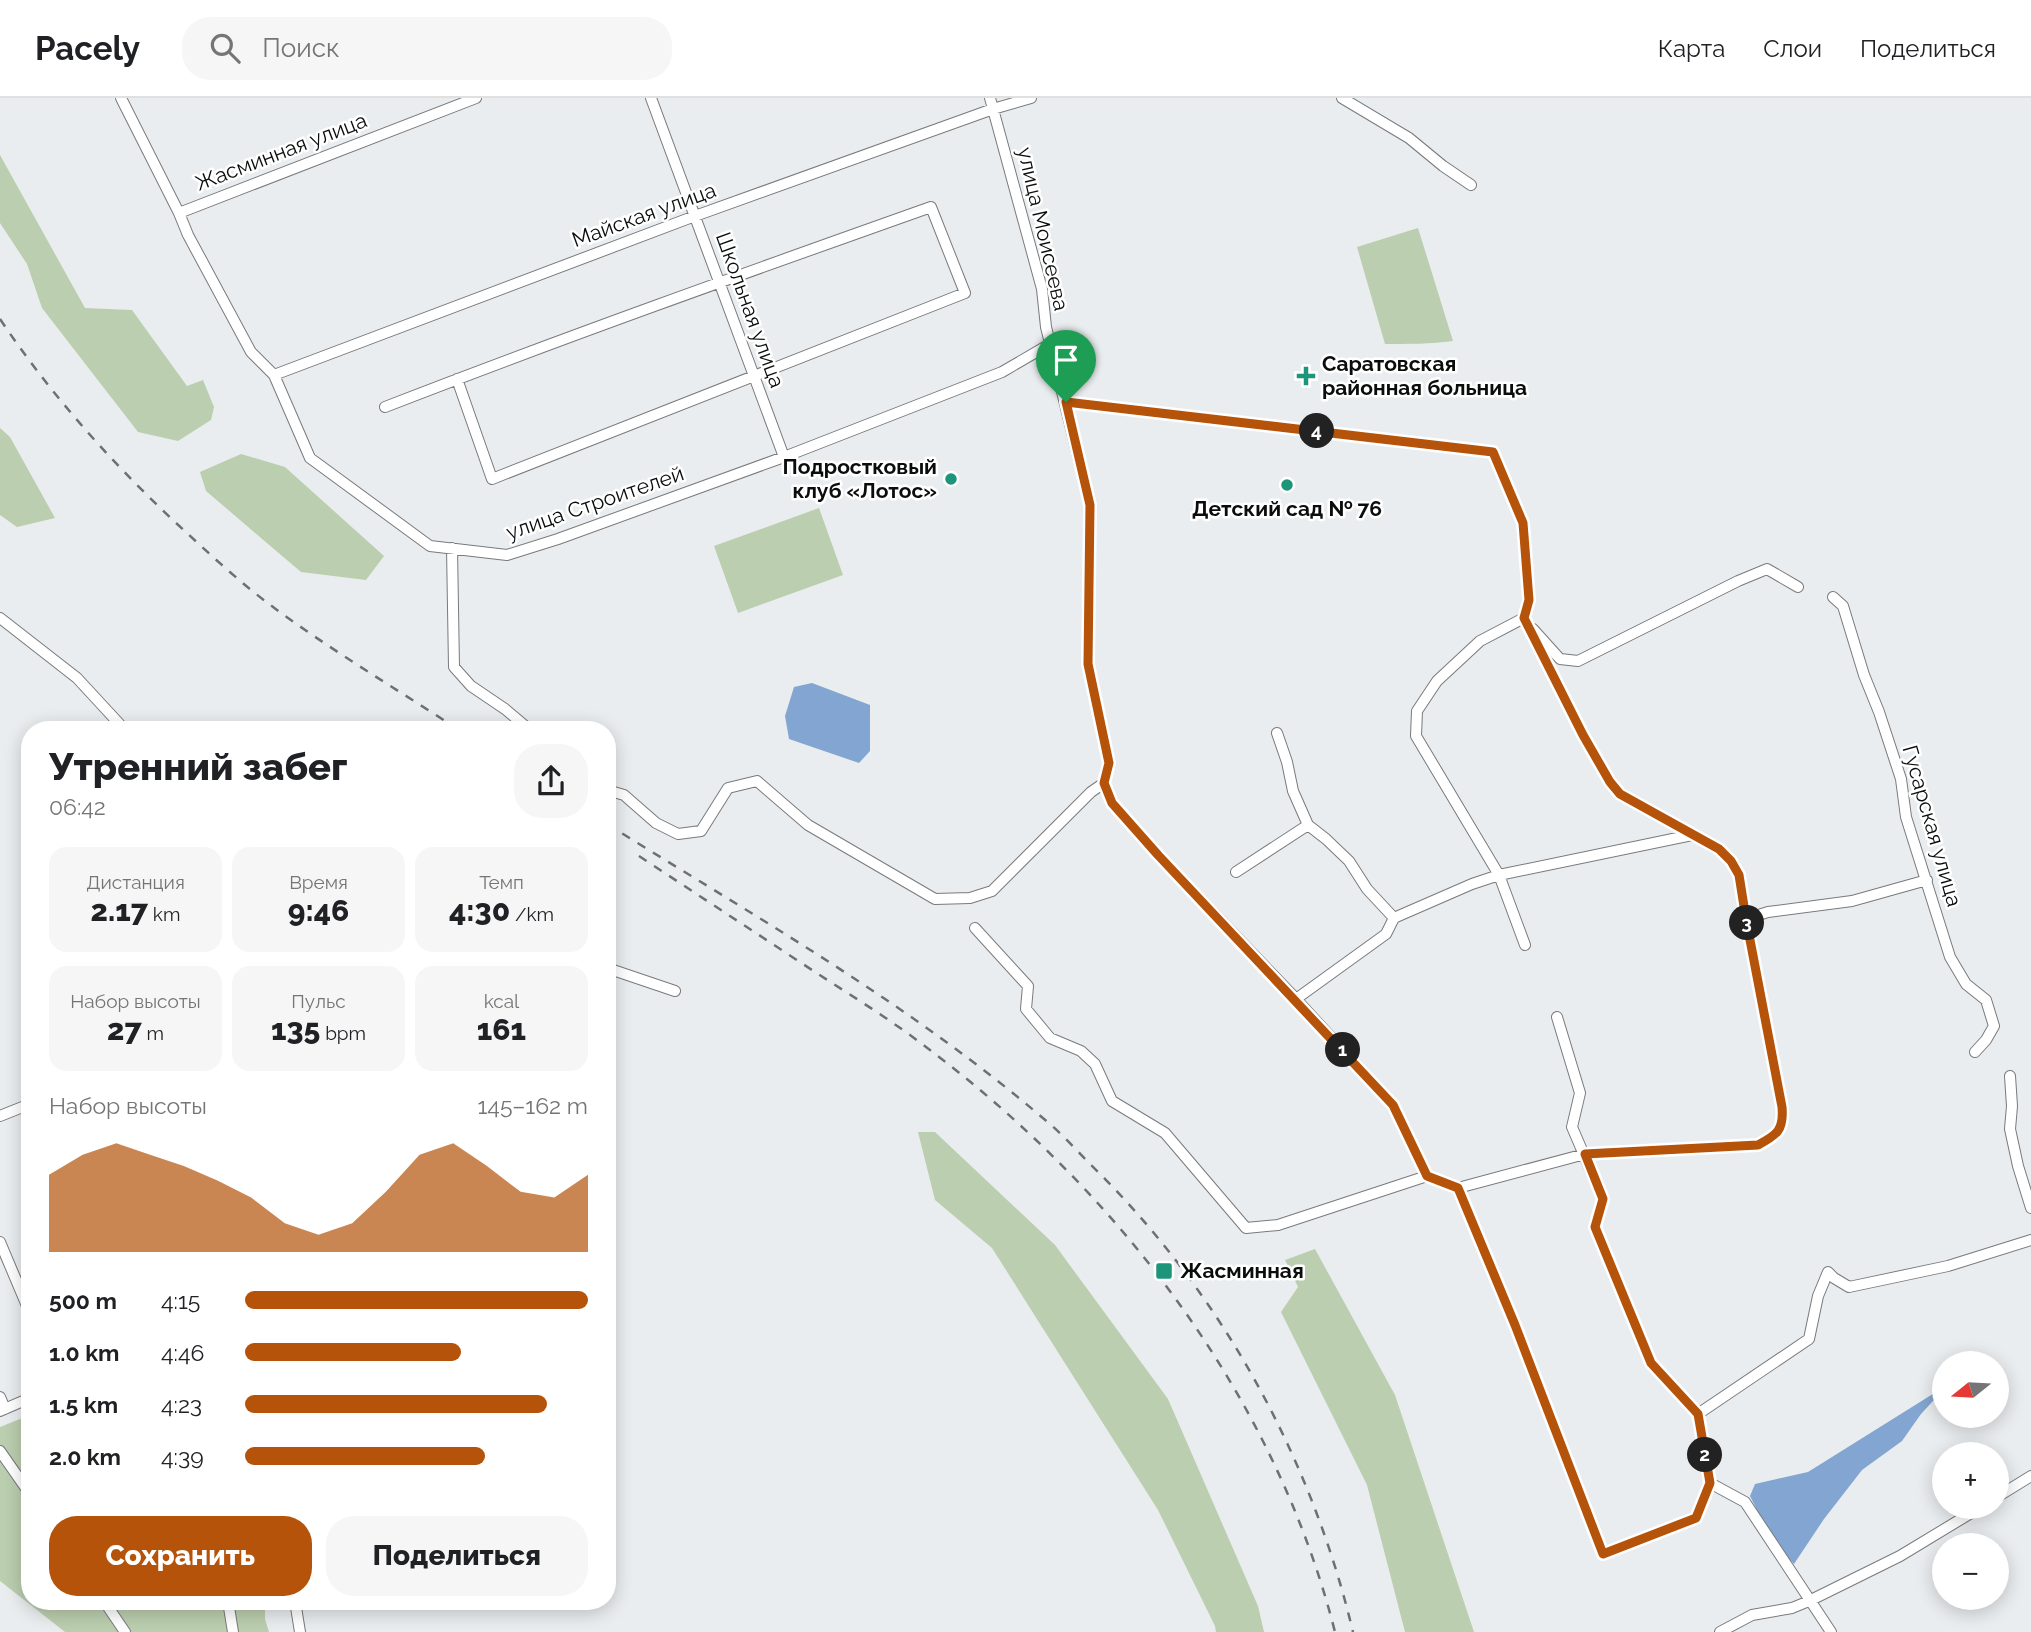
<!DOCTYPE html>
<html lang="ru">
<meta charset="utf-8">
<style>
:root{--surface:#fff;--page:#f6f6f6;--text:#202124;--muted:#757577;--line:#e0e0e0;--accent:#b45309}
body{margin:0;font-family:Raleway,sans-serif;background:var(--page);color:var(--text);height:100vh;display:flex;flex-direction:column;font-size:26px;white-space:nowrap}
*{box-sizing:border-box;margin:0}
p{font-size:23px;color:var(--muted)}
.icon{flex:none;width:38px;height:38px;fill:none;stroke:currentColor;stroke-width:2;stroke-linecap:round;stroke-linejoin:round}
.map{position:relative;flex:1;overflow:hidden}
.sheet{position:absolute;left:21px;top:623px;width:595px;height:889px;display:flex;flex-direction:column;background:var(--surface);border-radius:28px;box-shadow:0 4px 18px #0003}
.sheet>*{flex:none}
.needle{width:46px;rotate:252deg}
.buttons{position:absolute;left:1932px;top:1253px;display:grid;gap:14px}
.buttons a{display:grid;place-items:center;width:77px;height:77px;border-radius:50%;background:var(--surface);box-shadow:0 4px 18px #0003;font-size:35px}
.pin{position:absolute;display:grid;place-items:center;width:60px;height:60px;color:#fff;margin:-72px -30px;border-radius:50% 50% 50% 0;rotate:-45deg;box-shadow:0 0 7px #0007}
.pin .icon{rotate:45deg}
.km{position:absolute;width:35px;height:35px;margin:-18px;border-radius:50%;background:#222;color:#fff;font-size:19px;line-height:35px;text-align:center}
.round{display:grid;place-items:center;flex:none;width:74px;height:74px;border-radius:28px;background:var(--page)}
.head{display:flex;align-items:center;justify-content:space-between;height:119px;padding:0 28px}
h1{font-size:38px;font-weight:800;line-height:52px}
.stats{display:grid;grid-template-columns:repeat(3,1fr);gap:10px;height:119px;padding:7px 28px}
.stats div{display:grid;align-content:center;border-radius:18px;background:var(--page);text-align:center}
.stats b{font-size:30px;font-weight:800}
.stats small{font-size:19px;font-weight:400}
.stats p{font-size:19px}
.chart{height:196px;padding:14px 28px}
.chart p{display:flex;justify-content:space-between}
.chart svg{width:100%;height:126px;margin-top:7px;fill:var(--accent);opacity:.7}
.action{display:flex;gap:14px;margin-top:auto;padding:14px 28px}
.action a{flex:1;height:80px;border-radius:28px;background:var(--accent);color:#fff;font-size:28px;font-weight:800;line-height:80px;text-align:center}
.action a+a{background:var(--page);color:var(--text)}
ul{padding:0 28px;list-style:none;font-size:23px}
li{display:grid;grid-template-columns:112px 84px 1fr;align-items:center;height:52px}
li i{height:18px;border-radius:9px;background:var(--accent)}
header{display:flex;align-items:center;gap:42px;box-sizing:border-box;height:98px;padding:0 35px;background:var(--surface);border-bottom:2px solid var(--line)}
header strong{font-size:33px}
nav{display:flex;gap:38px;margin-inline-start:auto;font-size:24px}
.search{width:490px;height:63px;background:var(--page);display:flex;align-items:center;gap:18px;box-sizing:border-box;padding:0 24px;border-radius:28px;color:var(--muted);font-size:26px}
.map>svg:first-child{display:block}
</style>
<header>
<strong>Pacely</strong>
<div class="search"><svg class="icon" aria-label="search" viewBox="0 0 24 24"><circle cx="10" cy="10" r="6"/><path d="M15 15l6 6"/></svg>Поиск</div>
<nav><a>Карта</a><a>Слои</a><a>Поделиться</a></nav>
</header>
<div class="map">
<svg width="2031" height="1534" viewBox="0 0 2031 1534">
<rect width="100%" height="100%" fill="#eaedef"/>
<path fill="#bbceaf" d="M0 57 85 210 132 212 187 288 203 282 214 309 211 322 178 343 138 334 42 210 27 166 0 125Z
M1418 130 1453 243C1431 246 1408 246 1385 246L1357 149Z
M0 330 10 339 55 420 17 429 0 417Z
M241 356 285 369 384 458 366 482 301 474 206 393 200 374Z
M819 410 843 477 738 515 714 448Z
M918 1034H935L1055 1147 1168 1301 1258 1508 1264 1534H1216L1215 1528 1158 1412 992 1150 935 1102Z
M1315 1151 1395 1297 1474 1534H1405L1367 1387 1281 1214 1298 1189 1285 1162Z
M30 1317V1503H265V1521L269 1534H65L0 1483V1329Z"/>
<path fill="#82a5d1" d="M812 585 870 607V653L859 665 789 641 785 618 794 589Z
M1944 1289V1291L1921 1316 1902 1343 1862 1372 1824 1421 1794 1466 1773 1444 1750 1398 1755 1386 1808 1374Z"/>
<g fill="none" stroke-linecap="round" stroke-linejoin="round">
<g stroke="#787a7c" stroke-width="12">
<path id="street" d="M121 0 179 115 188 137 251 254 274 277 310 360 430 448 507 457 558 441 784 359 1002 274 1050 246
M651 0 784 359
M990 0 1042 191 1046 229 1090 407 1088 566 1109 665 1104 685
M1342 0 1409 40 1443 68 1471 87
M179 115 476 0
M274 277 695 118 993 11 1031 0
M385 309C565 239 748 174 931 109L965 195 492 381 457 281
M452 450 454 569 471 588 505 611 530 632
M1833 499 1843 508 1864 577 1879 614 1901 681 1906 719 1950 859 1966 886 1986 902 1994 928 1986 942 1975 954
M0 520 77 580 125 632
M1524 520 1480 543 1437 583 1417 613 1416 638 1499 777 1525 847
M1533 531 1560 561 1578 563 1738 483 1767 471 1798 489
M1277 635 1287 664 1293 693 1308 727 1326 741 1349 763 1367 791 1394 820
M1104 685 1112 705 1158 757 1296 901 1393 1007 1427 1078
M607 692 624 697 656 725 678 736 701 733 728 690 757 683 808 727 935 801 970 800 992 793 1091 694 1104 685
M1236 774 1308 727
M1746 821 1768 814 1852 803 1927 782
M975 830 1028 888 1026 911 1050 940 1081 953 1095 966 1112 1003 1165 1035 1246 1130 1278 1127 1427 1078 1458 1090 1585 1056 1758 1047C1777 1037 1783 1032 1782 1009L1746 821 1739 777 1731 763 1719 751 1620 696 1610 684 1583 637 1524 520 1529 502 1523 425 1493 354 1066 304
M607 870 675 893
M1296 901 1386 836 1394 820 1403 816 1472 786 1499 777 1692 737
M1557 919 1580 995 1572 1029 1603 1101 1595 1129 1651 1265 1698 1316
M2010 978 2012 1008 2010 1031 2018 1068 2031 1110
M0 1018 30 1006
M1458 1090 1515 1227 1603 1456 1696 1420 1710 1385 1698 1316
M0 1144 30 1215
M0 1299 5 1311
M0 1313 30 1300
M1698 1316 1809 1241 1818 1198 1828 1174 1834 1180 1849 1189 1948 1168 2031 1142
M0 1353 30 1396
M1710 1385 1745 1404 1831 1534
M1997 1399 2031 1378
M104 1503 125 1534
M228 1503 233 1534
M295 1503 300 1534
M1720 1534 1752 1517 1792 1510 1809 1503 1900 1458 1981 1409"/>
</g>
<use href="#street" stroke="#fff" stroke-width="10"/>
<path stroke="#6e7070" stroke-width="2.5" stroke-dasharray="9 9" stroke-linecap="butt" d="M0 221C53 300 118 372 188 436 214 460 241 485 269 506 329 551 395 590 459 632
M607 726C759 821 915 909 1051 1027 1065 1039 1078 1054 1091 1067 1220 1193 1311 1358 1353 1534
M639 758C698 797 756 835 815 874 852 898 891 922 926 949 1119 1094 1275 1298 1335 1534"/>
</g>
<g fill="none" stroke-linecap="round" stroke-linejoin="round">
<g stroke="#fff" stroke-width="14">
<path id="route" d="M1066 304 1493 354 1523 425 1529 502 1524 520 1583 637 1610 684 1620 696 1719 751 1731 763 1739 777 1746 821 1782 1009C1784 1032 1777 1037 1758 1047L1585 1056 1603 1101 1595 1129 1651 1265 1698 1316 1710 1385 1696 1420 1603 1456 1515 1227 1458 1090 1427 1078 1393 1007 1158 757 1112 705 1104 685 1109 665 1088 566 1090 407Z"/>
</g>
<use href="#route" stroke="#b45309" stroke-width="9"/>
</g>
<g fill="#1d957a" stroke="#fff" stroke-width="2.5">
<path d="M1302.5 267.5h7v7h7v7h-7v7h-7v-7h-7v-7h7z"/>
<circle cx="951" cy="381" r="7"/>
<circle cx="1287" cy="387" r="7"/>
<rect x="1155" y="1164" width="18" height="18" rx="3.5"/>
</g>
<g text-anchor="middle" stroke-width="5" stroke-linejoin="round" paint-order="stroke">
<g font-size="21" fill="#0b0c0c" stroke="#fff">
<text transform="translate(281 54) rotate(-21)" y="7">Жасминная улица</text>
<text transform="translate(644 117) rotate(-20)" y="7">Майская улица</text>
<text transform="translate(1043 131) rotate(77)" y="7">улица Моисеева</text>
<text transform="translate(750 212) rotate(70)" y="7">Школьная улица</text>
<text transform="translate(595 405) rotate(-19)" y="7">улица Строителей</text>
<text transform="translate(1932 728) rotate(74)" y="7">Гусарская улица</text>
</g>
<g font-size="21" font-weight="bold" fill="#0b0c0c" stroke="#fff" text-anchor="start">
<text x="1322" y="273">Саратовская<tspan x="1322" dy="24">районная больница</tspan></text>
<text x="937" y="376" text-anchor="end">Подростковый<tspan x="937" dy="24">клуб «Лотос»</tspan></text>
<text x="1287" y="418" text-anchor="middle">Детский сад № 76</text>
<text x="1180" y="1180">Жасминная</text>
</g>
</g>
</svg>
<div class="buttons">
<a><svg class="needle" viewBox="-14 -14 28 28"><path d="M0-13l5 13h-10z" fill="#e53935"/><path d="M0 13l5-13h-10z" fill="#757577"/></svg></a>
<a>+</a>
<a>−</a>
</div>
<div class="pin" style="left:1066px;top:304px;background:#1e9e55"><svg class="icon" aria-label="arrive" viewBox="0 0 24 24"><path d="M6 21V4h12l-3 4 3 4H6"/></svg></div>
<b class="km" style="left:1343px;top:952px">1</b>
<b class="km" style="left:1705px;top:1357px">2</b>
<b class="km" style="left:1747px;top:825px">3</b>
<b class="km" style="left:1317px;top:333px">4</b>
<section class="sheet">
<div class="head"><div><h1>Утренний забег</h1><p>06:42</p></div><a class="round"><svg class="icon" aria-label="share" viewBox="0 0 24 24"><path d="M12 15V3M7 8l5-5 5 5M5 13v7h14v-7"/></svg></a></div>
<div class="stats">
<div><p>Дистанция</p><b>2.17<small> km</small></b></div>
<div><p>Время</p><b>9:46</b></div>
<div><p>Темп</p><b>4:30<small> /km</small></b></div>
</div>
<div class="stats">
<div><p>Набор высоты</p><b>27<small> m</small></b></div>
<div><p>Пульс</p><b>135<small> bpm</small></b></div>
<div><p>kcal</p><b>161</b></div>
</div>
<div class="chart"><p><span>Набор высоты</span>145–162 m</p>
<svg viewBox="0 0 160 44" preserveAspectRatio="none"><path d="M0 44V17L10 10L20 6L30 10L40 14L50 19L60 25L70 34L80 38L90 34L100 23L110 10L120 6L130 14L140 23L150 25L160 17V44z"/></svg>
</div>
<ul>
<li><b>500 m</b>4:15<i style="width:100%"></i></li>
<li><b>1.0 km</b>4:46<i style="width:63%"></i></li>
<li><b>1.5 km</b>4:23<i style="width:88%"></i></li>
<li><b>2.0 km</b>4:39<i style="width:70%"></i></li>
</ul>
<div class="action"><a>Сохранить</a><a>Поделиться</a></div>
</section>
</div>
